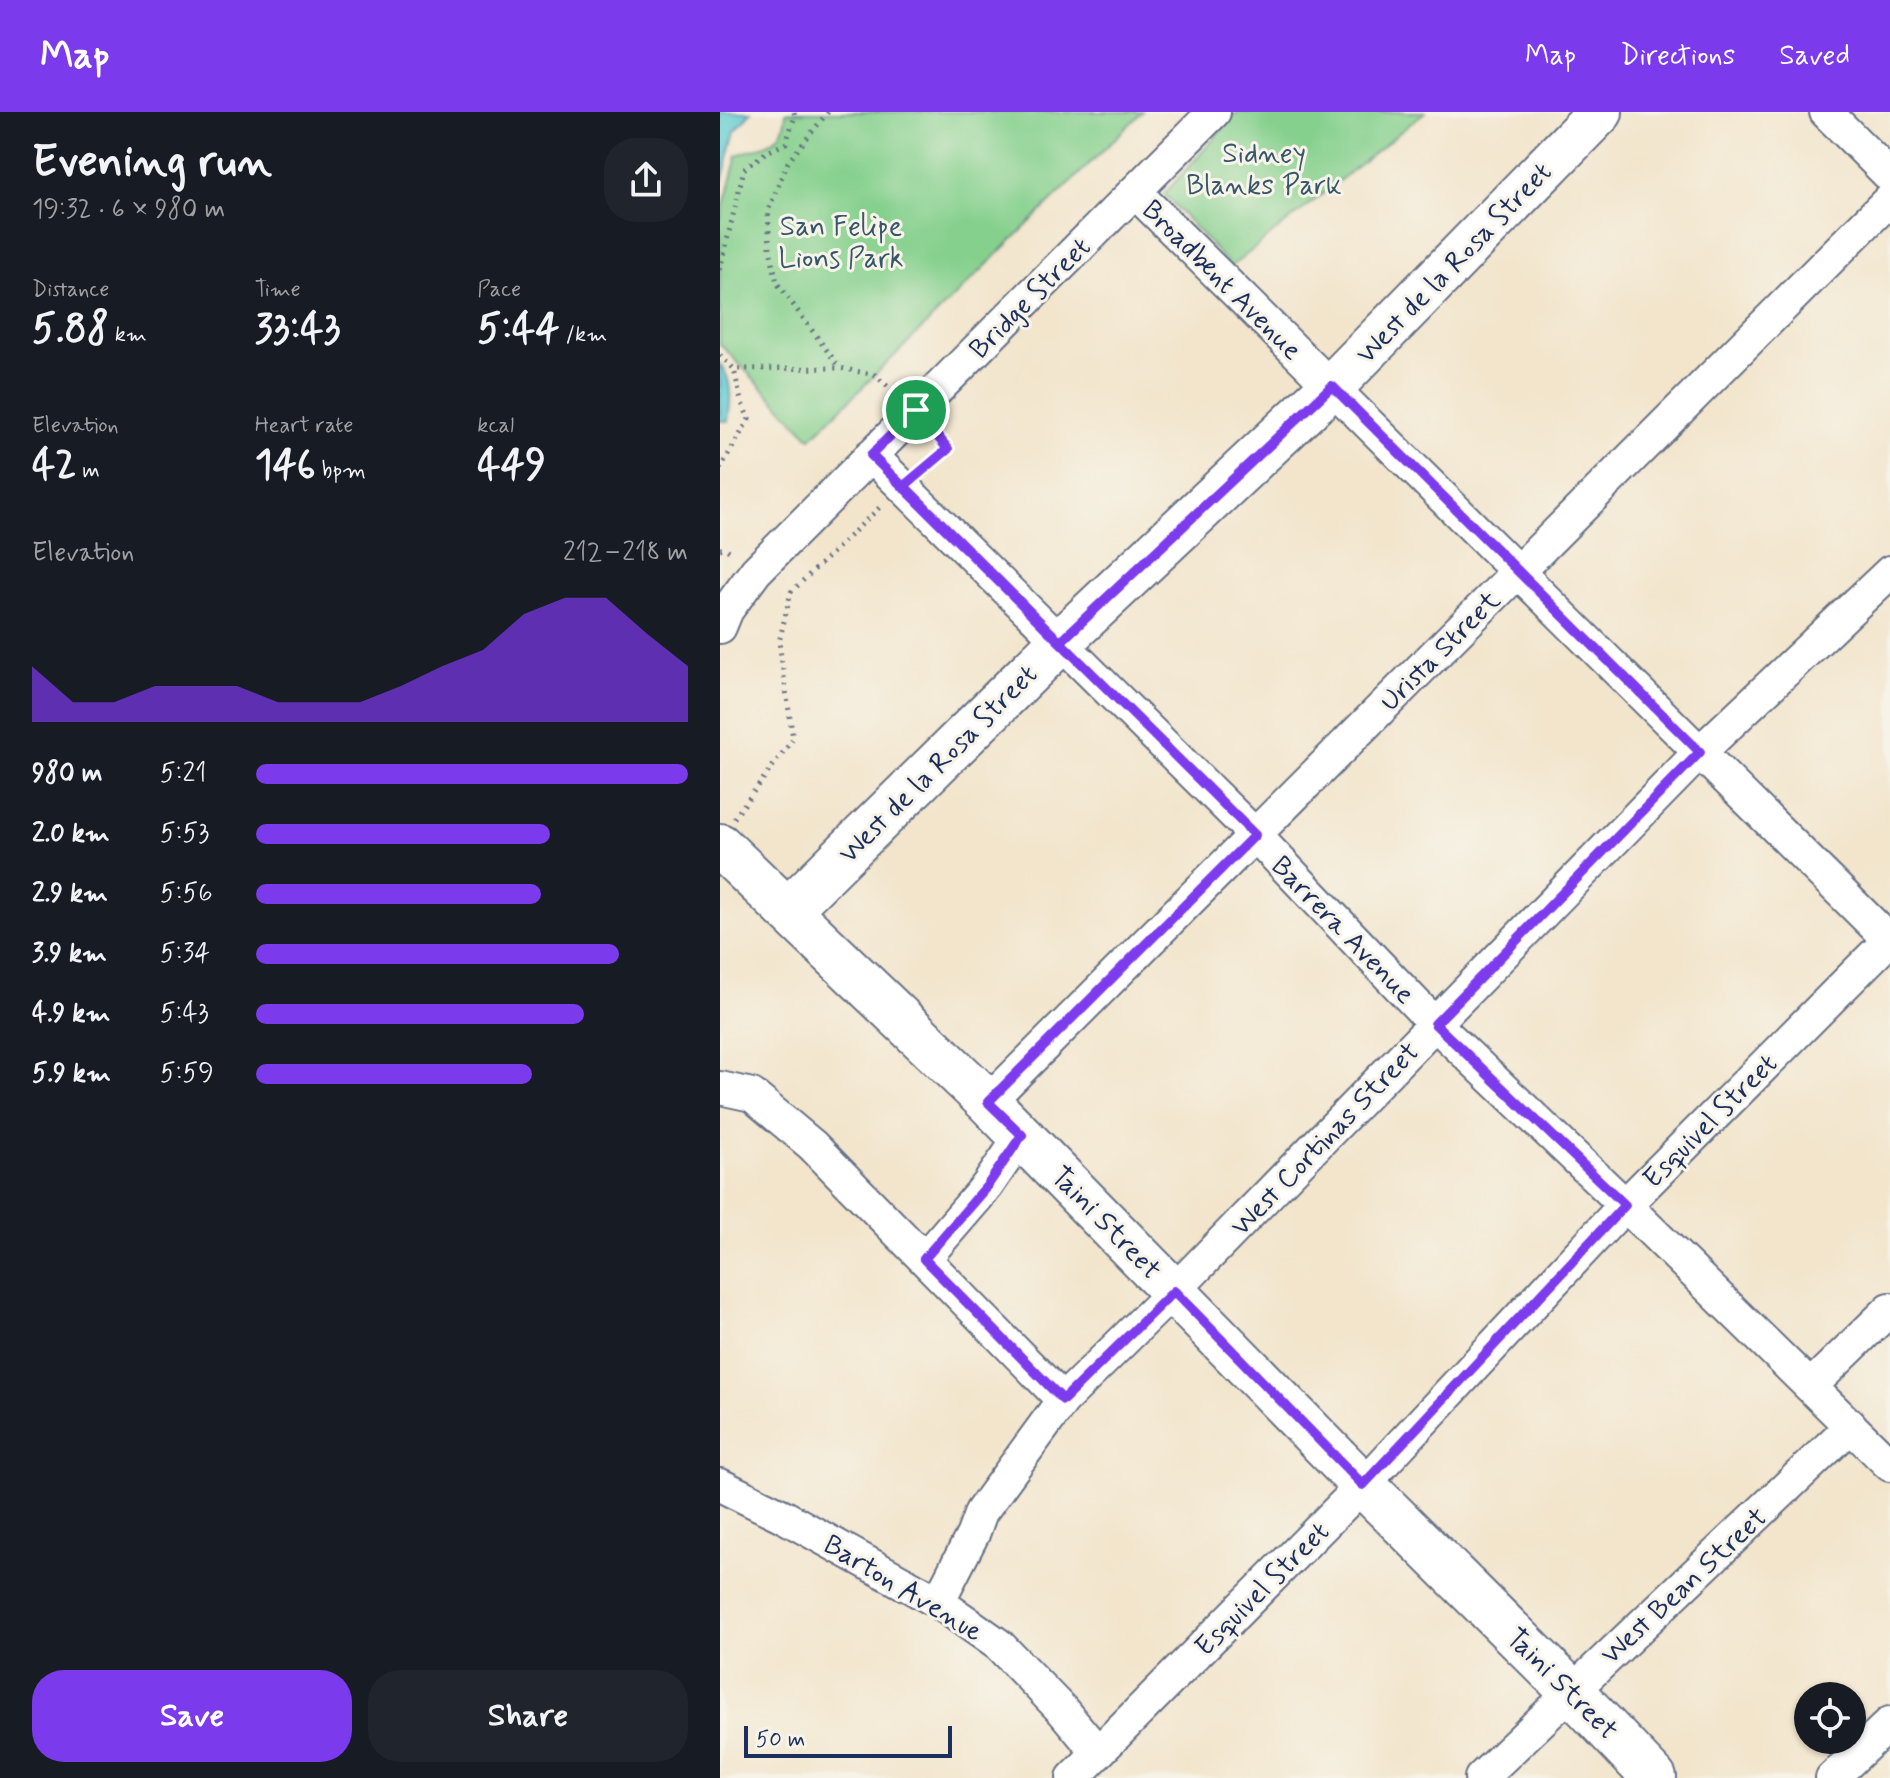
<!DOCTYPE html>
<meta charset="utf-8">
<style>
:root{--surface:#171b24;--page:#20242c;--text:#f1f3f6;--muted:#9ea1a6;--accent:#7c3aed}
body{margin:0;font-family:Mynerve,sans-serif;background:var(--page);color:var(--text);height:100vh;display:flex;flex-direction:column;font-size:30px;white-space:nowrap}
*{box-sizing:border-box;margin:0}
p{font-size:26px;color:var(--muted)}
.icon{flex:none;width:44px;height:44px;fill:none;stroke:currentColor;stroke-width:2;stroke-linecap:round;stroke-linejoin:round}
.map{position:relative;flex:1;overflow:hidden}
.side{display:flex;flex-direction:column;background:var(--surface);width:720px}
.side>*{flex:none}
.buttons{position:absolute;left:1074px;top:1570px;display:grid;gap:16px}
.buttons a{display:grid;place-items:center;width:72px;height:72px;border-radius:50%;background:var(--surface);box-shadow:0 2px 6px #0004;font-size:40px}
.scale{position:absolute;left:24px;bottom:20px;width:208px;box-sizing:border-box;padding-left:8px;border:4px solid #1b2f5e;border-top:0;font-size:22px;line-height:28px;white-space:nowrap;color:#1b2f5e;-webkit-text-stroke:6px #f7f3e8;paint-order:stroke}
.pin{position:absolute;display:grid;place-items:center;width:68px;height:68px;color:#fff;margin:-34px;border:4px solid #fff;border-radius:50%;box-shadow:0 2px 8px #0007}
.round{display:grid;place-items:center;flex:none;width:84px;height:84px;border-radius:32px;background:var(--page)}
.overview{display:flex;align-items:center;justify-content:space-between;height:136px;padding:0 32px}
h1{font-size:44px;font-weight:700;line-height:60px}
.figures{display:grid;grid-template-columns:repeat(3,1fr);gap:12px;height:136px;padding:8px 32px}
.figures div{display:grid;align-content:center}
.figures b{font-size:40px;font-weight:700}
.figures small{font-size:22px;font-weight:400}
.figures p{font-size:22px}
.chart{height:224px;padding:16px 32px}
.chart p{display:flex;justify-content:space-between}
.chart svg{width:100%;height:144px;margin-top:8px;fill:var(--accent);opacity:.7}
.action{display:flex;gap:16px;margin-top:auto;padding:16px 32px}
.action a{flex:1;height:92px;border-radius:32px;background:var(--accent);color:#fff;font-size:32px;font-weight:700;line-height:92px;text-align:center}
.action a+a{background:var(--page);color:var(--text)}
ul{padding:0 32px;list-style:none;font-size:26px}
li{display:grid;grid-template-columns:128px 96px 1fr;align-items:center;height:60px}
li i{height:20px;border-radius:10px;background:var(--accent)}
header{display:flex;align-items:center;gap:48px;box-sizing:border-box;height:112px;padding:0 40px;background:var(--accent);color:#fff}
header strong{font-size:38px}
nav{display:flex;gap:44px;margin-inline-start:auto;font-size:28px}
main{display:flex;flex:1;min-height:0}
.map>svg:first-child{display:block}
</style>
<header>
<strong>Map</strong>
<nav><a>Map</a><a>Directions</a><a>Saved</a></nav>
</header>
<main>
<section class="side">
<div class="overview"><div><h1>Evening run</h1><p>19:32 · 6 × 980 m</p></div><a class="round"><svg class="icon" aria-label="share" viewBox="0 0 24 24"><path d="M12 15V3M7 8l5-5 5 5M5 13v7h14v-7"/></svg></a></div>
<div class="figures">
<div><p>Distance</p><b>5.88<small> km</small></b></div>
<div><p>Time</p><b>33:43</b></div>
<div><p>Pace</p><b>5:44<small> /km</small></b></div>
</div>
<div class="figures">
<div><p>Elevation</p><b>42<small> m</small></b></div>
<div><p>Heart rate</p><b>146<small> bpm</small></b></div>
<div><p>kcal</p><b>449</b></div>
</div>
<div class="chart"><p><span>Elevation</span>212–218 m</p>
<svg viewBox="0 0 160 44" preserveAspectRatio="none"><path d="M0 44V27L10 38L20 38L30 33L40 33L50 33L60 38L70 38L80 38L90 33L100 27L110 22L120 11L130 6L140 6L150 17L160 27V44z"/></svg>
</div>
<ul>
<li><b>980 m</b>5:21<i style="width:100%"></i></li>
<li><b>2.0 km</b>5:53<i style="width:68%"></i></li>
<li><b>2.9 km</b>5:56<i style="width:66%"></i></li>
<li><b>3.9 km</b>5:34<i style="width:84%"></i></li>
<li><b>4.9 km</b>5:43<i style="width:76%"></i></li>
<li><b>5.9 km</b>5:59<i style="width:64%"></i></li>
</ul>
<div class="action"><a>Save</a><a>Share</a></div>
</section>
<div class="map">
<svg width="1170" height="1666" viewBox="0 0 1170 1666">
<rect width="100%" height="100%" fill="#f7f3e8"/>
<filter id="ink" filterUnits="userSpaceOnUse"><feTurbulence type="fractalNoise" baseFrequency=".0125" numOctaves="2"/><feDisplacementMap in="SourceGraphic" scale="16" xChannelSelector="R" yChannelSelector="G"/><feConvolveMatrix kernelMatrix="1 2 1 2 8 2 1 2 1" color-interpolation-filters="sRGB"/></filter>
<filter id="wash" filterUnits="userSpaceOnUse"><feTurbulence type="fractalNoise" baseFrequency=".006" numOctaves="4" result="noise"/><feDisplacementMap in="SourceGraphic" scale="32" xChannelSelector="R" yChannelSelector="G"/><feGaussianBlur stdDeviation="1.8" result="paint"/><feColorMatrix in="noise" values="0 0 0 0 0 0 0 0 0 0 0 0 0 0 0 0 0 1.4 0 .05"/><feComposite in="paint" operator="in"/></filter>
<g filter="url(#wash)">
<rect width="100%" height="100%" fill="#f2e5cc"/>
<path fill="#85d08d" stroke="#508076" stroke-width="2" d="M66 0H422L91 326 0 232V109L17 43C44 33 65 33 66 0Z
M518 0H705L511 155 444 82Z"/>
<path fill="#5ecbd2" stroke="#3c7d98" stroke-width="2" d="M0 0H31L15 19 0 77Z
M0 252C13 268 11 289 8 309H0Z"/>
</g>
<g filter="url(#ink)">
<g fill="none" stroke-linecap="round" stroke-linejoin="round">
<g stroke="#666f84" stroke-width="36">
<path id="street" d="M1106 0 1170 64
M415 80 1170 829
M151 343 535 723 715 912 905 1093 1170 1353
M0 515 7 498 36 459 494 0
M0 976 32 983 92 1033 343 1288
M268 990 1170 87
M204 1147 267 1074 302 1023
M1091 1274 1170 1197
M0 1373 63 1404 218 1490 279 1533 343 1599 378 1641
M218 1490 253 1422 261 1400 343 1288 454 1179 980 640 1170 460
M353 1666 643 1373 905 1093 1170 827
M761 1666 1131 1314
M1112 1666 1170 1611"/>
</g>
<g stroke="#666f84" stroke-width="48">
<path id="secondary" d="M0 734 268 990 643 1373 851 1579 934 1666
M68 798 340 530 612 274 880 0"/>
</g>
<path stroke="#666f84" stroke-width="5" stroke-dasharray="2 6" stroke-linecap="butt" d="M108 0 68 50 48 99 50 137 57 171 120 256
M0 158 24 57 45 41 66 31 75 4 74 0
M0 243 14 257 120 256 155 263 174 280
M0 357 29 307 21 289 14 257
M203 358 228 337 214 321
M0 437 5 436 12 441
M14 706 73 627 59 530 71 480 162 393"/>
<use href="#street" stroke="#fff" stroke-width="32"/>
<use href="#secondary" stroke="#fff" stroke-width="44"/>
</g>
</g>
<g fill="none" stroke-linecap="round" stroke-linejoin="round" filter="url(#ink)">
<g stroke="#fff" stroke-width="16">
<path id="route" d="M196 298 151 343 535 723 268 990 302 1023 267 1074 204 1147 343 1288 454 1179 643 1373 905 1093 715 912 980 640 612 274 340 530 184 374 228 337 196 298"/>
</g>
<use href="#route" stroke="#7c3aed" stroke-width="10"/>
</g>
<g text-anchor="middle" stroke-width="6" stroke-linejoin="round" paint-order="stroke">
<g font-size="28" fill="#36576a" stroke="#f7f3e8">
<text x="544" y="50">Sidney<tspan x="544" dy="32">Blanks Park</tspan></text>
<text x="121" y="123">San Felipe<tspan x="121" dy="32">Lions Park</tspan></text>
</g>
<g font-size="28" fill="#1b2f5e" stroke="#f7f3e8">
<text transform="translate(733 150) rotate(-46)" y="10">West de la Rosa Street</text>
<text transform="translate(503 167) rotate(45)" y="10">Broadbent Avenue</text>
<text transform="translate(309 185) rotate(-45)" y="10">Bridge Street</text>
<text transform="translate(719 538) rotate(-45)" y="10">Urista Street</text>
<text transform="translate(217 651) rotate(-45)" y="10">West de la Rosa Street</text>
<text transform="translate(624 817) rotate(46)" y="10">Barrera Avenue</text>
<text transform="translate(989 1008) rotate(-45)" y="10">Esquivel Street</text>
<text transform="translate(604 1026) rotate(-46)" y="10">West Cortinas Street</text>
<text transform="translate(387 1110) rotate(46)" y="10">Taini Street</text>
<text transform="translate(963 1473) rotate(-43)" y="10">West Bean Street</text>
<text transform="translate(184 1475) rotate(31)" y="10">Barton Avenue</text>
<text transform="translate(541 1476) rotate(-45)" y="10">Esquivel Street</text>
<text transform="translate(843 1571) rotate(45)" y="10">Taini Street</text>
</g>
</g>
</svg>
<div class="buttons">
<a><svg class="icon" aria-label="locate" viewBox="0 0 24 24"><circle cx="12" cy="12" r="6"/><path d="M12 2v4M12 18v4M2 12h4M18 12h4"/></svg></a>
</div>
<div class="scale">50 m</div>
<div class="pin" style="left:196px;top:298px;background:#1e9e55"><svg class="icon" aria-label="arrive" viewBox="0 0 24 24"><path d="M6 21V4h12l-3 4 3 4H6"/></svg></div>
</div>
</main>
